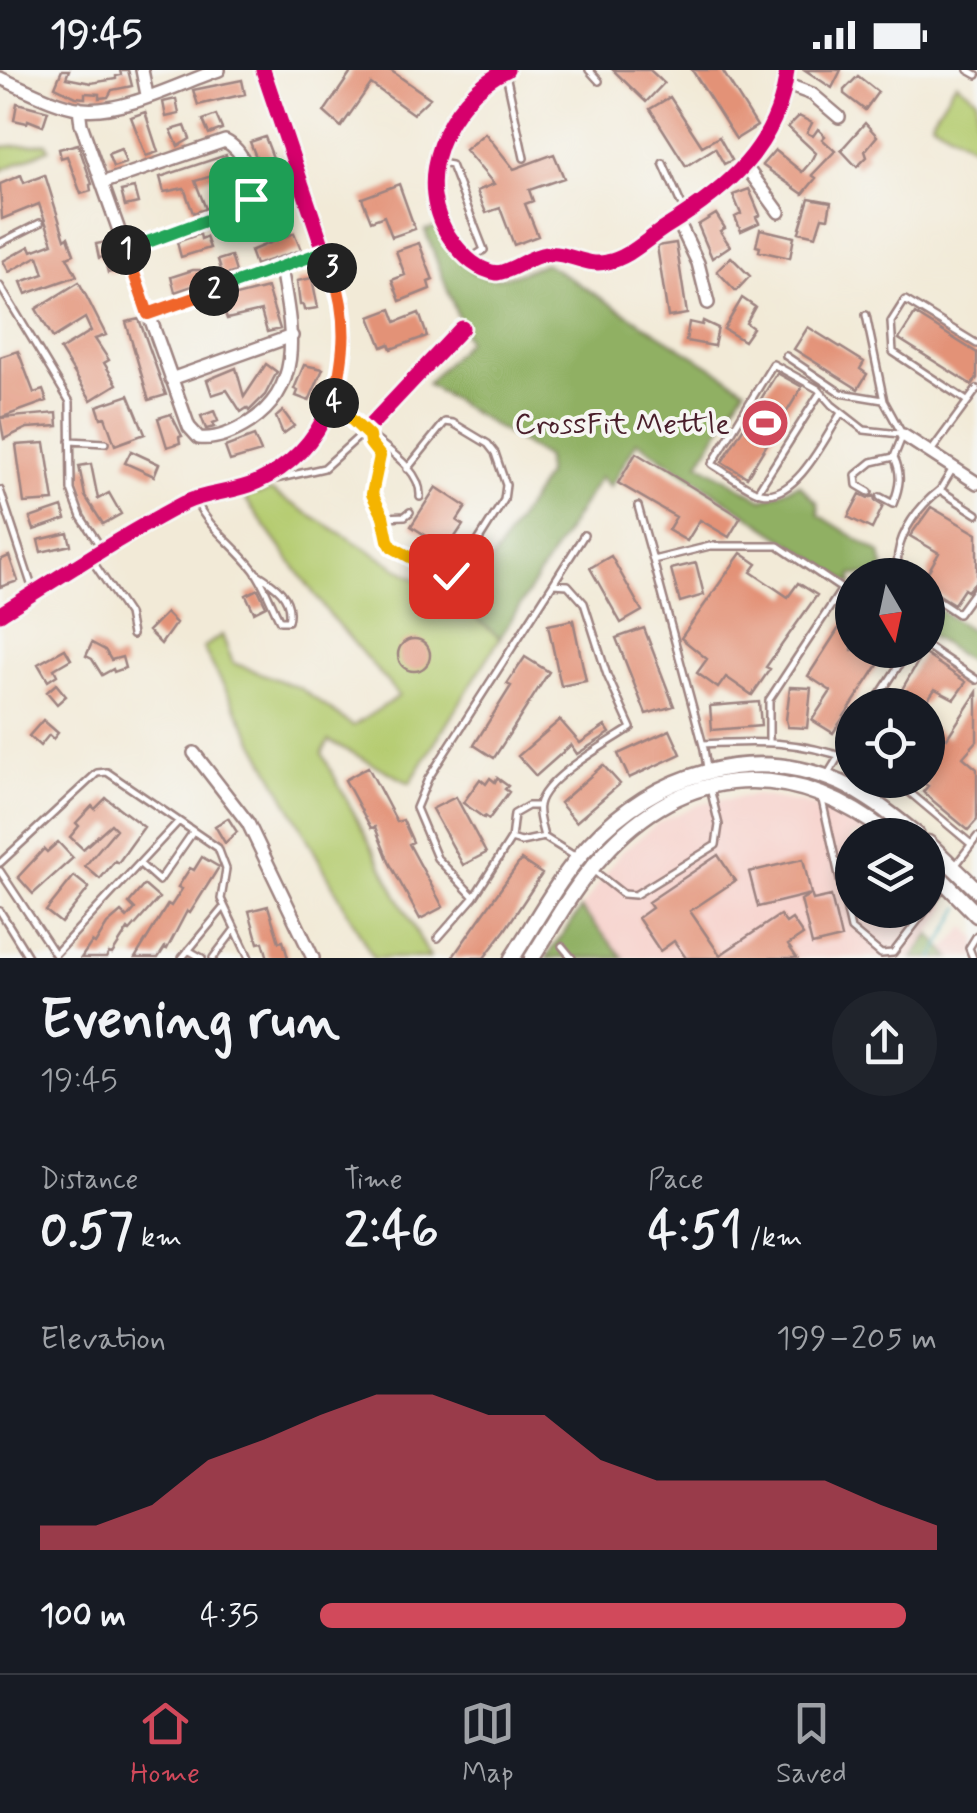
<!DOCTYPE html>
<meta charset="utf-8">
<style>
:root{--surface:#171b24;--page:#20242c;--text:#f1f3f6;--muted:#9ea1a6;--line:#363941;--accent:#d1495b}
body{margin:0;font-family:Mynerve,sans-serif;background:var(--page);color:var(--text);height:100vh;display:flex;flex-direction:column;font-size:38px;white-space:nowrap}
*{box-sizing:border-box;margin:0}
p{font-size:32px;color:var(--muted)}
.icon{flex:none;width:55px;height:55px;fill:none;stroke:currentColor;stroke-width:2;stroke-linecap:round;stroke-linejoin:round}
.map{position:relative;height:888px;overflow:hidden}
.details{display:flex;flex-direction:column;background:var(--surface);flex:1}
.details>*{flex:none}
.needle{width:65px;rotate:171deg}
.controls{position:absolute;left:835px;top:488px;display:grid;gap:20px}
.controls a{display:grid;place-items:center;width:110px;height:110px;border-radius:50%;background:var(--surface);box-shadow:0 5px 15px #0003;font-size:50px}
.pin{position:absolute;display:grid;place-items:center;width:85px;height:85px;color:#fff;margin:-42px;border-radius:20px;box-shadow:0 5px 15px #0006}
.km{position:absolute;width:50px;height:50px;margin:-25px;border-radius:50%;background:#222;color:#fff;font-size:28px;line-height:50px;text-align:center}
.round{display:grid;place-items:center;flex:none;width:105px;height:105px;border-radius:52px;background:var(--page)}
.summary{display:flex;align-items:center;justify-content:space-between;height:170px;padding:0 40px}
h1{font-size:55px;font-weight:800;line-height:75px}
.stats{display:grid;grid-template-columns:repeat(3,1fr);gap:15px;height:170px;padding:10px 40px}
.stats div{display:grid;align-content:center}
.stats b{font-size:50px;font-weight:800}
.stats small{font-size:28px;font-weight:400}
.stats p{font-size:28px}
.chart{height:280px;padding:20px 40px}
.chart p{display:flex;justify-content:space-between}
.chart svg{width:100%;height:180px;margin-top:10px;fill:var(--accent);opacity:.7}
ul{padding:0 40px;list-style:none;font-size:32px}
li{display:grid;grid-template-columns:160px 120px 1fr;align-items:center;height:75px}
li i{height:25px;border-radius:12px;background:var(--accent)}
.status{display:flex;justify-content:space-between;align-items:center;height:70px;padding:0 50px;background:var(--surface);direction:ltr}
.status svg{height:28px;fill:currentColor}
.tabs{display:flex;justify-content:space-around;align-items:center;height:140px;border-top:2px solid var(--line);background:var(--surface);font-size:28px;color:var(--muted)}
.tabs a{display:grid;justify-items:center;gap:5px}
.tabs .active{color:var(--accent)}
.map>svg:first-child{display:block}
</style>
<div class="status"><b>19:45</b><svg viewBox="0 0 49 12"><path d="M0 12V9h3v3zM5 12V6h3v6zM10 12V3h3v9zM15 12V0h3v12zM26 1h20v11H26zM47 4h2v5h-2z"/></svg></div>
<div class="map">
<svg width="977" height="888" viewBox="0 0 977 888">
<rect width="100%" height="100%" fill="#f6f6f2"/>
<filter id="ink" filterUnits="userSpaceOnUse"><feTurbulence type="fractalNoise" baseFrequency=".01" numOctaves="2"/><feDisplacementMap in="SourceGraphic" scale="20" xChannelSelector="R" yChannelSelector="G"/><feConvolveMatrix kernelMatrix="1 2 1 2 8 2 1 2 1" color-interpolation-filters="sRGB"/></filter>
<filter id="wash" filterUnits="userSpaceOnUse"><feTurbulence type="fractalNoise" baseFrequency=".0048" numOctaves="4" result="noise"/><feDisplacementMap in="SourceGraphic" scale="40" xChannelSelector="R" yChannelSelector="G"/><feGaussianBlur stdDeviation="2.25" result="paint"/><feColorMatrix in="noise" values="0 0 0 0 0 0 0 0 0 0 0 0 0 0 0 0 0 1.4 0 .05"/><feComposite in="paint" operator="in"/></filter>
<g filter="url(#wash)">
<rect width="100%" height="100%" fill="#f2ead7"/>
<path fill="#f7d0ca" d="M756 725 805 733 848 748 868 765H852V840H928V816L935 822 948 837 913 888H624L581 839 620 783 659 752 705 732Z
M966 856 977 868V888H951L944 881Z"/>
<path fill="#b5cc71" stroke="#80764e" stroke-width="2.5" d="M956 12 977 28V79L931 51Z
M46 73 49 79 0 101V77Z
M271 421 462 537 500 568 410 713 329 671 322 683 430 888H373L203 578 222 565 233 593 300 618 353 656 399 626 328 543 244 427Z"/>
<path fill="#90b063" stroke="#6d6847" stroke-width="2.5" d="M437 157C473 214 483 219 545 193L745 318 699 393 763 430 799 414 818 433 819 445 880 483 885 505H852V514L637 371 610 417 600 407 500 568 462 537 546 406V388L427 314 467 271 425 160Z
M928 533 977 564V597L928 564Z
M581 839 624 888H546Z
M930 864 951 888H913Z"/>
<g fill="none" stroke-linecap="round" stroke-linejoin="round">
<path stroke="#3aa9b9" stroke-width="2.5" d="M933 888 961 837"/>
</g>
<g id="blocks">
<path fill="#e39277" d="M62 0H69L66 8 91 13 116 9V6L121 5 120 0H128L132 16 112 20 108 27 99 28V24L85 23V28L76 27 55 17Z
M350 0H390L430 28 413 44 371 14 341 57 324 42 350 4Z
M613 0H650L664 13 646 32Z
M692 0H722L757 56 736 69Z
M805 0H841L832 18Z
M858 6 878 22 865 40 844 24V20Z
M242 10 245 24 198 35 193 20Z
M670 27 702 76 719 67 732 90 724 94 715 78 686 96 650 39Z
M176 29 179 44 166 47 163 32Z
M17 33 48 41 43 56 28 50 27 53 14 50Z
M145 42 158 82 146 86 131 47Z
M216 45 222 59 209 64 203 50Z
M799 46 812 53 807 63 813 66 818 59 825 66 822 69 835 81 812 105 816 108 803 124 762 95 775 80 802 102 813 89 816 83 788 57Z
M865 53 877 66 865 81 867 87 857 97 841 80Z
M185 56 190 69 178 76 171 60Z
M485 63 514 99 554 84 564 108 529 120 533 131 525 134 538 166 514 175 500 138 486 143 477 121 494 114 465 80Z
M265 67 275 93 271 94 273 99 262 102 250 72Z
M78 74 92 114 90 115 91 121 81 124 67 86 61 88 59 79Z
M121 79 126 93 113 97 108 84Z
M226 85 241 124 228 127 222 103 195 111 206 139 193 143 184 118 164 122 160 107Z
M21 105 24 113 45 105 65 169 68 167 74 184 67 187 77 206 26 224 21 212 44 204 38 186 9 202 3 191 30 176 32 181 53 173 39 134 2 149 0 114Z
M399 114 415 159 392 167 384 146 371 151 362 128Z
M134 118 138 133 125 136 121 121Z
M749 119 760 145 756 147 759 153 741 161 735 147 741 144 733 125Z
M809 128 831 132 828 148 822 147 816 166 799 162Z
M265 137 278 146 270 158 257 149Z
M716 144 725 158 720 161 730 176 712 188 698 155Z
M760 159 794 167 790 188 759 181 760 177 756 176Z
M294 163 301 180 255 195 250 181Z
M200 164 201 169 206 167 210 178 181 187 177 172Z
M112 171 115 187 118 186 121 194 117 195 119 200 108 203 104 187 99 188 96 174Z
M419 173 433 210 428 212 430 219 400 231 392 210 405 205 396 181Z
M676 173 687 244 668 247 657 176Z
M231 186 236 202 223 206 218 190Z
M731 187 750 206 736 221 717 201Z
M193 200H200L204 212 175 222 171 207Z
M312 208 318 238 304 240 303 235H300L297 211Z
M79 212 106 265 95 269 109 290 104 293 117 314 91 330 60 280 91 261 85 248 53 268 36 239Z
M267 218 280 259 267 262 261 241 227 249 220 230Z
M742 228 755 237 746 253 753 258 744 271 724 259Z
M391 239 396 252 419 243 427 266 391 279 389 274 382 277 370 247Z
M915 244 977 283V308L972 315 899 269Z
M139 249 166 325 149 330 126 252Z
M703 251 718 258 714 276 686 271 689 252 702 255Z
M808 257 864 292 860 299 867 304 858 319 794 279Z
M18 281 34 323 43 320 47 331 0 348V287Z
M266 294 277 302 265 325 249 341 247 338 241 342 227 320 212 325 207 310 236 298 244 327Z
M304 295 323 299 309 331 296 326 298 321 294 319Z
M777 303 802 317 747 407 722 392Z
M129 325 145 364 115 375 105 347 101 348 97 336Z
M214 341 218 351 213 353 215 357 206 359 201 346Z
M283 341 294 356 283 364 276 347Z
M57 343 58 356 27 358 4 369 0 348Z
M171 344 182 366 179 367 180 373 167 377 158 348Z
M254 366 261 382 230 391 225 377Z
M45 373 54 431 24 433 16 375Z
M131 381 159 394 154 406 125 393Z
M636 383 741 447 729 467 700 450 687 471 668 460 676 447 618 413Z
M91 394 98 429 109 423 121 444 103 454 85 426 79 396Z
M436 417 466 437 457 451 463 455 447 479 411 456Z
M860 424 868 428 874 426 875 431 883 436 872 459 848 447Z
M62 437 66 449 34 460 30 448Z
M931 437 977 464V510L967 521 964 519 954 534 928 518V502L939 483 910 466Z
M68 463 71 475 41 482 38 470Z
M741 483 757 494 751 502 788 527 798 513 817 525 766 597 770 599 752 625 726 607 718 618 697 603 707 589 681 568Z
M9 486 18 511 0 517V490Z
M611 486 642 541 621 553 590 498Z
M696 493 704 525 680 532 671 499Z
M258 519 266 536 254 542 246 525Z
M852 538V580H888L833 663 812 650 831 621 808 606Z
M166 543 176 553 161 574 148 561Z
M573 550 586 611 561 616 548 555Z
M644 558 674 636 646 644 616 568Z
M398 585a16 16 0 1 1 32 0a16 16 0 1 1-32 0Z
M92 573 105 580 111 590 122 587 125 598 114 602 113 599 102 605 92 589 86 586Z
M65 579 71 589 54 599 57 605 48 611 38 594Z
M923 583 966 612 954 629 935 619 924 635H893Z
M525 587 549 602 494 688 474 675 511 616 507 614Z
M56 614 66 626 57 634 47 622Z
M790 617 811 618 807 658 788 657 786 650Z
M977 622V671L963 687 977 699V750L968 760 926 725 923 722 928 716 919 710H928V655L947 668Z
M759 632 761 656 712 660 710 636Z
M43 650 58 663 53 669 49 665 40 676 29 666Z
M560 650 580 673 605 656 610 663 577 684 571 675 536 706 518 686Z
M670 660 681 684 629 708 618 684Z
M603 695 620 714 576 752 560 733Z
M368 697 397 752 403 750 413 772 409 774 443 837 420 849 389 792 375 757 371 758 345 710Z
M490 708 495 712 497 708 508 716 505 719 509 722 489 749 485 746 484 748 463 733 480 709 486 714Z
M456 727 486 783 463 795 432 739Z
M106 728 144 757 118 793 115 791 100 809 85 796 116 759 111 754 83 779 70 767 79 756 76 753 92 736 95 739Z
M228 748 237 762 225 773 215 756Z
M58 772 73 788 33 824 18 807 44 779 47 782Z
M718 785 735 811 690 841 720 885 780 845 786 853 792 849 803 865 788 875 797 888H686L674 871 660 881 638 848 652 838 648 832Z
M202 787 219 797 190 843 187 841 167 879 165 877 158 888H135L168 834 171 836 182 819 178 817 190 798 194 800Z
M803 789 811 824 758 837 749 802Z
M521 790 542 804 505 860 484 888H452Z
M74 806 89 818 61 853 46 841Z
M144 815 159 828 130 861 128 859 112 884 109 883 106 888H81L92 872 95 874 107 854 121 842 127 848 135 839 129 833Z
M811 824 813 830 831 826 841 868 812 875 801 830Z
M268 836 279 872 283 871 288 888H268L263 872 258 873 249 841Z"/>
</g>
</g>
<g filter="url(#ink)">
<use href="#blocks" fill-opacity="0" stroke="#9e8481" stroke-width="2.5"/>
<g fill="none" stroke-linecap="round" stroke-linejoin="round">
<g stroke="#9e8481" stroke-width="10">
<path id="service" d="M589 0 599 11
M968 0 977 5
M506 4 524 88
M439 93 451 95 484 180 471 188
M663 93 685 143
M0 173 40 153
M0 216 70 332 71 420 81 447 102 479
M866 245 884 331 901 362
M786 286 841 323 883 330
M967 331 893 282 891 252 905 230 977 274
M841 343C826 367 795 432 761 423 745 418 727 403 712 394L773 294 818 319 832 335 864 360 900 364
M369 366 370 373 381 386 372 424 377 438 384 447 388 470 392 477 442 505 458 503 504 430 506 415 495 383 488 374 453 353 445 352 407 399
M70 371 105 373
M932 380 977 319
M894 387 902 367
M952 400 940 420 977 444
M271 410 324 398 365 361C384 378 422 399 420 427
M0 420 33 520
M758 421 820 323
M869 422 857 415 856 405 872 392 894 387C902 404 900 416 893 434L880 427
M196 431C209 459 235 475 254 500 265 515 271 534 280 551H288C294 527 274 514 256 503
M638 436 653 490
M384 447 405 446 410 442
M91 489 128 544 132 565
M899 505C891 473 915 439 940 420
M553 514 584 465
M928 524 958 544 977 518
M928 577 977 610
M873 635 909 580
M769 670V630L842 519
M703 674C759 671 798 670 852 690
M707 698 704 679 653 490 710 476H778L852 526
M828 704 852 665
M888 710 908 721 971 774
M822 730 851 859 881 884 893 883 926 840
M539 736H528L514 744 511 769 474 827 437 788 416 738 428 709 553 514 568 515 584 533 607 605 631 658C608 673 544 708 539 735 537 745 542 757 544 767
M511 769 521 772 544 767 576 787
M0 793 97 703 107 702 218 778 226 799 221 829 249 888
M140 794 159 811 193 762
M955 796 977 767
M0 801 55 884 178 752
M594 801 623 824 635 825 716 775 719 755 710 718
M928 838 943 817
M0 841 29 888
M438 868 474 827
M562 876 572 888
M188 880 202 888
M182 888 224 837
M213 888 235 859
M973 888 969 878 977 865"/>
</g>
<g stroke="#9e8481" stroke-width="16">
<path id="minor" d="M142 0 147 25
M507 0C446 28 408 115 453 172 465 188 478 200 497 203 516 200 528 186 547 184 567 181 585 197 607 192 629 188 647 169 666 157 726 120 779 76 787 0
M0 8C26 19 54 35 82 39 122 44 180 13 219 0
M785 14 812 24 839 47
M79 38 81 54 189 357 199 368C216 370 236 361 250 352 307 314 290 254 281 197
M744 94 779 142
M102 113 225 71C244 80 254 109 251 129L241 138 125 179
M678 151 698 193 708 233
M148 244 326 181
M171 309 292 266
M334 333 365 361 462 258
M903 365 977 413
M194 683 248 753 313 888"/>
</g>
<g stroke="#9e8481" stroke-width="19">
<path id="tertiary" d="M0 544C60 507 121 466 184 433 207 422 234 423 257 412 327 380 353 302 341 231L263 0
M928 773 977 820
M928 795 977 845
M512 888C537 850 559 807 590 774 655 704 751 673 841 713 869 726 893 746 917 765
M532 888C554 854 574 816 602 786 686 691 793 689 890 765"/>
</g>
<use href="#service" stroke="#fff" stroke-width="5"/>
<use href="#minor" stroke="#fff" stroke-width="11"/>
<use href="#tertiary" stroke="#fff" stroke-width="14"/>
<g stroke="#f6f6f2" stroke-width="21">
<path id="cycleway" d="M507 0C446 28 408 115 453 172 465 188 478 200 497 203 516 200 528 186 547 184 567 181 585 197 607 192 629 188 647 169 666 157 726 120 779 76 787 0
M334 333 365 361 462 258
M0 544C60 507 121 466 184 433 207 422 234 423 257 412 327 380 353 302 341 231L263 0"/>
</g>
<use href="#cycleway" stroke="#d6006c" stroke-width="15"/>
</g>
</g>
<g fill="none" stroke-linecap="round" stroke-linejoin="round" filter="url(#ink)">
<g stroke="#fff" stroke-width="20">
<path id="split-1" d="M126 180 240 138 251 129"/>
</g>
<g stroke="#fff" stroke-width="20">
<path id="split-2" d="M126 180 148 244 214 221"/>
</g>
<g stroke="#fff" stroke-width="20">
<path id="split-3" d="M214 221 326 181 332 198"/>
</g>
<g stroke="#fff" stroke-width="20">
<path id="split-4" d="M332 198C349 250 345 281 334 333"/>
</g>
<g stroke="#fff" stroke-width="20">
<path id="split-5" d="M334 333 369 366 370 373 380 386 372 424 383 446"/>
</g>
<g stroke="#fff" stroke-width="20">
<path id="split-6" d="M383 446 388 470 392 477 442 505 451 506"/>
</g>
<use href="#split-1" stroke="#22a559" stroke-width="12"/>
<use href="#split-2" stroke="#f0652b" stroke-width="12"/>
<use href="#split-3" stroke="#22a559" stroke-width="12"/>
<use href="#split-4" stroke="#f0652b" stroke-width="12"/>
<use href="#split-5" stroke="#f5b400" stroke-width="12"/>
<use href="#split-6" stroke="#f5b400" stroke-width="12"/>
</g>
<defs>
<g id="stadium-disc" transform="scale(2.5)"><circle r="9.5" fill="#d1495b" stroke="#f6f6f2"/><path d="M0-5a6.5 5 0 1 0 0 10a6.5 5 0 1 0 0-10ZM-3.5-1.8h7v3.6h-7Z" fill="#fff"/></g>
</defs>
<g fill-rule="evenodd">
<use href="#stadium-disc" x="765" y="353"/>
</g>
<g text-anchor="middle" stroke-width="8" stroke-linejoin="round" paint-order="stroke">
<g font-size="30" fill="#4a1f2b" stroke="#f6f6f2" text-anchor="end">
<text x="730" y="363">CrossFit Mettle</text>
</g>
</g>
</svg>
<div class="controls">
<a><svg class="needle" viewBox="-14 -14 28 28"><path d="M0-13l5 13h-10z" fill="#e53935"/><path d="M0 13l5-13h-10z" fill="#9ea1a6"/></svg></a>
<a><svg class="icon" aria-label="locate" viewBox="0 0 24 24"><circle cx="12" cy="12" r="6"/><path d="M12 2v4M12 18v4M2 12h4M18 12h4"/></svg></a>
<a><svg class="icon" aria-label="layers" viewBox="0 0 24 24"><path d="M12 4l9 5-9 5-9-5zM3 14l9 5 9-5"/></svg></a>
</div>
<div class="pin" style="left:251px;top:129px;background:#1e9e55"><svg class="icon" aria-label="arrive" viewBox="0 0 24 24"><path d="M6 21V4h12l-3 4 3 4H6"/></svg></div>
<div class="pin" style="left:451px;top:506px;background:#d93025"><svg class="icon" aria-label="check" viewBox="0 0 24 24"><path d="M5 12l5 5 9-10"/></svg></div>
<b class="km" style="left:126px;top:180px">1</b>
<b class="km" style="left:214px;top:221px">2</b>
<b class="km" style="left:332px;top:198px">3</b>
<b class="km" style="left:334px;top:333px">4</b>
</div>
<section class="details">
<div class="summary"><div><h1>Evening run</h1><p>19:45</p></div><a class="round"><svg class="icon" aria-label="share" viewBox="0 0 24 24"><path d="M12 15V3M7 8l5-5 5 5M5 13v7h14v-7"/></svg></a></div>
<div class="stats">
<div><p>Distance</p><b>0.57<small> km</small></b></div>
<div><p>Time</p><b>2:46</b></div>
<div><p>Pace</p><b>4:51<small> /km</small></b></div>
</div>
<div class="chart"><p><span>Elevation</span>199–205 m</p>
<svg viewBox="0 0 160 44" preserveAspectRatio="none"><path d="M0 44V38L10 38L20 33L30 22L40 17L50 11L60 6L70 6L80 11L90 11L100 22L110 27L120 27L130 27L140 27L150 33L160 38V44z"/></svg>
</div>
<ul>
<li><b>100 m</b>4:35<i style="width:95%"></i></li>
</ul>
</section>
<nav class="tabs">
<a class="active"><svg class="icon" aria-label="home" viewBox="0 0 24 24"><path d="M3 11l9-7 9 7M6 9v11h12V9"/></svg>Home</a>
<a><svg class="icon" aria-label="map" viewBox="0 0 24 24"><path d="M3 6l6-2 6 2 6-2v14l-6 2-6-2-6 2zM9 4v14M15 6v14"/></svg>Map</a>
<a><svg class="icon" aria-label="saved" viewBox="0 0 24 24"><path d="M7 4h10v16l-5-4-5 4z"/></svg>Saved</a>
</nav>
